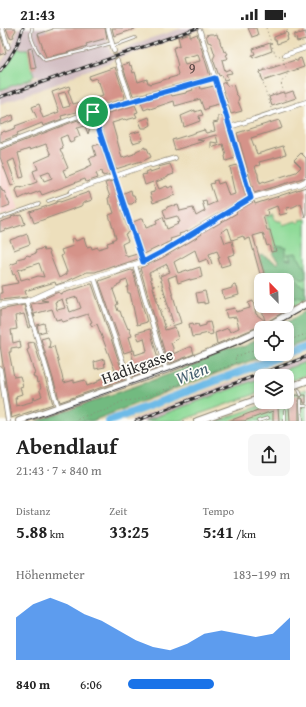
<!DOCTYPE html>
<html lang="de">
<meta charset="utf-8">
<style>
:root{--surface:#fff;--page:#f6f6f6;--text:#222;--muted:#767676;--accent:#1a73e8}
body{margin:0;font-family:"Gentium Book Plus",serif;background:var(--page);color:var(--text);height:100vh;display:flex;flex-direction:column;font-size:15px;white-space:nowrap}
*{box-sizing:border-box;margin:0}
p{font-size:13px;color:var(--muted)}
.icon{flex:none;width:22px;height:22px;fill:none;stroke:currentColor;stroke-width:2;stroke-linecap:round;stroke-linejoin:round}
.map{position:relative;height:393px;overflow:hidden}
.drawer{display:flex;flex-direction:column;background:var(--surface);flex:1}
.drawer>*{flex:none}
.needle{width:26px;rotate:337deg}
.tools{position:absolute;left:254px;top:245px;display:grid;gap:8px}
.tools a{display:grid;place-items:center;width:40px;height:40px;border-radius:8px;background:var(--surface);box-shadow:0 2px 6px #0003;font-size:20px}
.pin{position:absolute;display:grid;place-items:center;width:34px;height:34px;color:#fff;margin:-17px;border:2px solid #fff;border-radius:50%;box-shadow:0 1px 4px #0007}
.round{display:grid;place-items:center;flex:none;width:42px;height:42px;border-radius:8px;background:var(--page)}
.overview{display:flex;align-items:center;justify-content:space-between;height:68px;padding:0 16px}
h1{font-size:22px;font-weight:600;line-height:30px}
.figures{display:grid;grid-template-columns:repeat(3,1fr);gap:6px;height:68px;padding:4px 16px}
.figures div{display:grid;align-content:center}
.figures b{font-size:17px;font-weight:600}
.figures small{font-size:11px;font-weight:400}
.figures p{font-size:11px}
.chart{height:112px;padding:8px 16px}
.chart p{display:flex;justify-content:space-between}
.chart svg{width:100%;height:72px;margin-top:4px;fill:var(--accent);opacity:.7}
ul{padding:0 16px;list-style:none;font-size:13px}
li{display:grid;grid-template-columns:64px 48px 1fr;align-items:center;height:30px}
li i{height:10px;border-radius:5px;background:var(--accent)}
.status{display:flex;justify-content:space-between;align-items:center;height:28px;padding:0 20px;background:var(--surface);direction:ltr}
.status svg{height:11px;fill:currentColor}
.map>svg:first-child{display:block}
</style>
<div class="status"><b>21:43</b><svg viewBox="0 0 49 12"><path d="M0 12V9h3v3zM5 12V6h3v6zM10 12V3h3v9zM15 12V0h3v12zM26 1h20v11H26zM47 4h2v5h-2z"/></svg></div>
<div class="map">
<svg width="306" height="393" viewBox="0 0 306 393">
<rect width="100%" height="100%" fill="#fdfcf7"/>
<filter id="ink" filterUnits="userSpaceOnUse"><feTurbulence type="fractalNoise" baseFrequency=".025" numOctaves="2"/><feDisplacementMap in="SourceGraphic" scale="8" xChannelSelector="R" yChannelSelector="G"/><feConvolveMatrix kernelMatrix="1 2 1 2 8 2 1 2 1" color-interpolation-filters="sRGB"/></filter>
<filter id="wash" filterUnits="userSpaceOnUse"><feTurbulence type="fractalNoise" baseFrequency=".012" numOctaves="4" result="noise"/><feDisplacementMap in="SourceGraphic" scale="16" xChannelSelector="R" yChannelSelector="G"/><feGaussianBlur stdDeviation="0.9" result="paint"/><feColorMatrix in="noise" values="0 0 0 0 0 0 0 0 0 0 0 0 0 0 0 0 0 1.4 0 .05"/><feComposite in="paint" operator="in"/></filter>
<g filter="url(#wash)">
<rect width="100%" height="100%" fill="#eddfbc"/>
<path fill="#f7d0cb" d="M0 129 19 181 0 187Z"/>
<path fill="#d2bec2" d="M18 0H46L47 3 57 0 107 10 111 26 145 12 183 0H204L148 21 113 32 109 35 79 45 62 54 0 76V62L41 48 32 47 18 20 9 34 0 46V36L7 26 14 12Z
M306 327V334L266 348H261V350L145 393H128L199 366Z"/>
<path fill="#8eda97" stroke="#5c8261" d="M18 20 22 21H28L34 48 32 50 28 52 0 62V46L9 34Z
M274 186C273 191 277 194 282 193L283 197 296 193 298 195 300 194V192L306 191V272L293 279 287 261V252H284L266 189Z
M306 334V347L287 354V348H266Z
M261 350V364L180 393H145Z
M306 361V393H218L270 374H287V368Z"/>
<path fill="#72ba80" stroke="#4e7256" d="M277 218 287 220 285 225 286 231 291 232 288 226 296 225 303 237 306 239V250L302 252 294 245 293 247 304 260 306 259V272L293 269 287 264V252H282L281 246 265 247 258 230 262 227 278 236V233L273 227Z
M306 283V313L287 320V300H277Z
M261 309V326H269L179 359 92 393H36L170 346 245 317Z"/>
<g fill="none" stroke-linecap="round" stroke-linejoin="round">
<path stroke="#6ebbe8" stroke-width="8" d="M287 326 306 319
M109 393 287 326"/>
</g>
<g id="blocks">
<path fill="#d59389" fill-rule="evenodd" d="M6 0H15L16 2 13 7 14 9 10 10Z
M53 0H105L107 10 86 16 87 18 66 25 46 29 38 6 53 1Z
M112 0H135V1L114 8Z
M248 0H256L258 7 252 9Z
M287 4 288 8H287L288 12 277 16 276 12H274V9Z
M306 4V12L297 14 296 10 294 11V7Z
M190 5V9L197 6 210 48 134 68 133 67 122 37 129 35 130 38 131 37 133 45 135 44 138 54 147 51 148 55H150V56L177 48V47L178 46 176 39 178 38 173 20 180 17 178 9ZM198 26 200 33 185 37 183 30Z
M210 6H213L214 7 217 6 218 10H219L221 17 222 18 224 24 226 23 228 26 226 27 228 30 227 31 222 32 225 43 230 41 232 45 226 46 228 51 224 52 222 47 219 48 213 31 215 27 211 15 208 14 206 7Z
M1 8 6 25 0 27V9Z
M270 15 272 23 253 30 252 27 255 26 253 21Z
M32 20 36 40 31 41 28 21Z
M301 30 304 39 263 53 260 44 295 32 296 33H298V31Z
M115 39 125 69 124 71 61 88 62 91 43 98 42 95 17 105 18 107 0 114V105L5 103V104L16 100 15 98 37 90 32 79 39 76 41 82H40L43 90 59 84 52 64 69 58 70 61 68 62 73 76 85 73V72L94 69 95 70 103 68 99 54 98 55 96 50 90 52 89 48ZM65 64 70 78 63 80 58 66Z
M225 54 227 58 233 56 236 66 238 68 239 70 238 73 242 83 231 86 221 56Z
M200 58 201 61 214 58 219 76 207 79 208 80 204 82 200 71 175 78 174 73 150 81 149 80 144 82 141 74 171 66 172 68 186 65V64L193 62 192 60Z
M293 63 296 70 272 78 269 69 283 64 284 66Z
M135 77 138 84 135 85 137 89 126 92 125 91 112 95 117 112 122 130 134 126V125L136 124V123L145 119V121L147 120 151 129 141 134V133L116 141 98 88Z
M195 82V84L201 82 203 87 199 88 200 93 184 99 181 88Z
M13 87 14 92 0 97V92Z
M221 87 222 89H223L235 130 226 133 225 128 226 127 223 116 211 120V114L218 115 216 107 197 112 204 113 175 122 172 112 204 102 206 105 215 103 213 95 218 94V88Z
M149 89 151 97 146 100H142L139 93Z
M89 90 92 97 89 98 90 100 88 106 85 98 78 100H77L80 108 74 111 75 113 70 115 67 107 60 110 63 120 60 121 68 140 63 142 66 149 86 141 85 140 92 137 89 130 96 128 93 118 100 116 110 146 103 148 102 143 96 145 98 150 86 154 85 151 42 167 40 163 27 168V167L19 171 16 163 17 160 21 159V160L37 154 33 143 38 141 35 134 51 127 46 116 32 121 29 122V121L18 125 24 149 20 150 14 131 8 134 16 156 11 158 0 129V122L75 93 78 92 79 94ZM49 143 52 150 44 153 41 146Z
M279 92 282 100 251 110 257 126 283 118 286 126 282 127V128L259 134 260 137 255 138 256 142 258 146V148L259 153H260V155L264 153 265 154 296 144 301 139 294 132 301 125 306 130V148L304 150H302L297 152 254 165 237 105Z
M140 103 143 112 133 115 130 106Z
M170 136 174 146 168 148V149L156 154 159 161 167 158 168 160 172 158 175 167 153 175 150 165 154 164V163L155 162 153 154 145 157 142 147 146 146 145 144 150 142V144L159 141 158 139Z
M237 137 246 169 189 203 179 206 180 208 170 211 171 213 144 226 133 194 143 190 146 200 157 196 156 192 163 189 167 201 176 197 178 196 177 195 180 194 177 188 166 191 163 182 167 180V179L173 177 174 178 178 177 180 183 193 180 196 188 205 183 202 173 206 172 207 178 216 174 210 156 214 155 213 153 217 152 218 156 224 154 229 168 235 166 231 148H232L230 139Z
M112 153 129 204 125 206 128 213 122 216 125 227H127V229L137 226 138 231 114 239V237L95 244H87L65 254 56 257 55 254 25 263 27 269 0 272V265H2L1 258 18 255 15 246 13 247 10 237 18 234 17 231 25 229V228L28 227 29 228 36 225 35 223 43 220 44 223 48 222 59 250 66 246V244H67L61 228 63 227 61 222 73 218 71 211 74 210 76 213 84 210 87 219 91 218 92 221 98 219V221L108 218 107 215 113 213 112 212 116 210 109 187 114 185 111 176H109L108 170 110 169 105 155ZM39 235 44 249 38 248 29 251 28 250 21 252 18 242Z
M0 158 3 164 4 163 10 177 0 181Z
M306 159V189H305L301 175 293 179 286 180 288 185 280 187 277 178 267 182 268 187 263 188 267 202H270L276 223 271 224 269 217 267 218 263 205 253 208 264 245 260 246 250 210 245 212 243 208 232 212 228 200 221 204 225 215 232 213 235 226 228 228 231 236 221 239 218 230H220L217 223 209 226 212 236 209 237 207 231 199 234 195 222 174 234 178 245 187 242 188 243 200 239 201 243 202 249 190 252V251L178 255 176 247 168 250 181 295 172 298 173 295 160 248 170 244 167 236 149 245 165 302 175 299 178 311 173 313 174 314 171 315 173 320V326L189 319H192L194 326 168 336 140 240 162 230 191 213 202 206 201 205 213 198V199L237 185 236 184 253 174 254 173 255 176Z
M131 162 132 167H134L136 173 134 174 132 176H128L124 165Z
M89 164 92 172 83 175 81 178 34 195 30 184 56 175V174L60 173V174Z
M17 187 18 188 22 187 25 196 7 202V201L0 204V194L12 190 11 189Z
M27 206 30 216 14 222 10 212 21 208H22Z
M131 242 133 243 147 294 137 297 130 265H128L127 259H129L127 252 121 254V256L115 259 113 262 118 276 116 277 118 283H120L122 289H123L128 301 129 300 132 308 129 309 133 322 124 325 99 253 119 246Z
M91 256H92L125 351 60 374 41 311 48 309 50 314 49 320 54 318 64 355 74 352V355L85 352 87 358 98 354V352L116 345 97 296 92 298 90 295 92 294 88 286 63 294 61 291 56 292 52 281 34 286 35 289H34L31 276 48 273 41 272 56 265 59 264 60 266ZM77 269 81 280 70 284 66 272ZM62 271 65 280 57 282 55 274Z
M235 257 236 259H237L239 267 224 271 222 263 232 260V258Z
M205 263 208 275 204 276V274L198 275 196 265Z
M290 272 292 279 260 298 217 316 215 305 228 300 230 304 239 300 236 289 227 290 225 282 235 280 236 284 250 280 248 275 253 273 256 286 265 293 261 278H272L274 282 281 278H287V274Z
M24 277 30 299 28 300 24 286 15 288 17 301 11 302 13 315 20 313 21 320 18 321 17 319 11 320V324H9L14 349 20 348 23 358 20 359 22 366 16 368 17 370H15L16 378 31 374 33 373 34 369 35 371 42 368 40 363V361L41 360 39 354 37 355 36 350H34L33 347 35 346 27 322 29 321 28 315 34 314 53 376 11 390 0 317V282Z
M210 294 213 306 209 307 208 305 200 307V308L192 309 189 296 193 295 194 297 198 296 199 299 206 297V295Z
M44 295 46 303 39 305 37 297Z
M150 301 160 339 133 349 130 342 135 341 131 323 134 322 135 327 147 323 144 310 139 312 136 305Z
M104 331 105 339 95 341 94 334Z
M298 367 301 369 303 367H306V375H304L303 371 302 370H299V393H290L289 379 278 380 279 393H273V383L244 393H229L276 375H289V368Z"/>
</g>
</g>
<g filter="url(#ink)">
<use href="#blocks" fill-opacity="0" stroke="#8c8574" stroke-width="1"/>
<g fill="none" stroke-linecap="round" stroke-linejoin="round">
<path stroke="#c6bb9f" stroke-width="4" stroke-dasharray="4 2" stroke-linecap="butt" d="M114 23 117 33"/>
<g stroke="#8c8574" stroke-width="3.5">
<path id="service" d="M32 0C32 2 31 4 31 7 32 14 39 28 45 32L87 22 112 15
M113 18 135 10
M48 173 68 166 71 164
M0 190 39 176
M299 362 301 367
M301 372V378
M285 382V393
M258 393 268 390
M302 393 301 378H306"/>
</g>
<g stroke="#8c8574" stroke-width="5.5">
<path id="minor" d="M2 0 8 19
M108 0 114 23
M200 3 215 50 251 170
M285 27 306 20
M117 33 131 73
M93 84 143 234
M230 99 306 74
M0 118 76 89 215 50
M72 163 150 136 152 137 175 130
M135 237 166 342
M94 249 130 355
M26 273 58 379
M0 341 8 393"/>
</g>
<g stroke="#8c8574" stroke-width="6">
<path id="tertiary" d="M0 277 26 273 33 271 55 261 143 234 162 224 251 170 300 156 306 153"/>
</g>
<g stroke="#8c8574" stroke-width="8">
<path id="primary" d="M264 300 306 276
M287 360 306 353
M19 393 166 342 229 316 261 302
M197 393 261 370"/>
</g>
<path stroke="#8c8574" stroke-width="1" stroke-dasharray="1 3" stroke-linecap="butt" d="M266 0 275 26 280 28
M280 6V5L289 2
M291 7 306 2
M283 31 288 45 281 55 287 75
M268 68 283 63
M271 80 259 43 284 35
M157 241 172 296 164 299
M158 248 169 243 166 238 150 245 165 298
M154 258 161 256
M157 269 164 268
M161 282 167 280
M287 313 306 306
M74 393 85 388 107 382 115 377 123 373 136 372 234 336 236 334 235 329 248 324 261 322
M183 393 194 389"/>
<use href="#service" stroke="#fff" stroke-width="2"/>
<use href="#minor" stroke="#fff" stroke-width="4"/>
<use href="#tertiary" stroke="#fff" stroke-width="5"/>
<use href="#primary" stroke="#fff" stroke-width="6"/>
<path stroke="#2b2b2b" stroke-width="1" d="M270 300 306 280
M27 393 171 342 239 316 261 305"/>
<g stroke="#2b2b2b" stroke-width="3">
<path id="rail" d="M0 43C11 30 19 16 23 0
M0 69 197 0
M136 393 192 371 306 329"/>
</g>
<use href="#rail" stroke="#fdfcf7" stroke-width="1.5" stroke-dasharray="4.5" stroke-linecap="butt"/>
</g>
</g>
<g fill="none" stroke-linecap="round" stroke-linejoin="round" filter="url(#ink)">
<g stroke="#fff" stroke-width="8">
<path id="route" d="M215 50 251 170 162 224 143 234 93 84Z"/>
</g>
<use href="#route" stroke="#1a73e8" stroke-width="5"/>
</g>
<g text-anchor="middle" stroke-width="3.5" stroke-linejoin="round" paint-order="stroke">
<g font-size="14" fill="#564542">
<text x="192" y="45">9</text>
</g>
<g font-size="16" fill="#2b2b2b" stroke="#fdfcf7">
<text transform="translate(137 338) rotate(-20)" y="6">Hadikgasse</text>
</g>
<g font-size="17" font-style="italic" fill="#425d6d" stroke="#fdfcf7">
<text transform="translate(192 345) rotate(-21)" y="6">Wien</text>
</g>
</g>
</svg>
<div class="tools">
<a><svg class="needle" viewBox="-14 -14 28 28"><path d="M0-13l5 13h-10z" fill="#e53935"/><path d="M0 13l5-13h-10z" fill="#767676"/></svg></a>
<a><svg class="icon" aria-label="locate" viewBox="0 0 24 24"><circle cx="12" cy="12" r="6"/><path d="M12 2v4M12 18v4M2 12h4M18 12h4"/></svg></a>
<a><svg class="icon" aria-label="layers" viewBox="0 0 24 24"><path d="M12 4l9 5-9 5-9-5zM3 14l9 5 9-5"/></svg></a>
</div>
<div class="pin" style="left:93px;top:84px;background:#1e9e55"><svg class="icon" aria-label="arrive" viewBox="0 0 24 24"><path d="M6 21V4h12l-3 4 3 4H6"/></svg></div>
</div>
<section class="drawer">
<div class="overview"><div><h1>Abendlauf</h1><p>21:43 · 7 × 840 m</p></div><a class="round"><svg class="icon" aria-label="share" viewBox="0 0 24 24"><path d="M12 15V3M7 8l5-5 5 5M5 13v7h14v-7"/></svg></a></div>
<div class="figures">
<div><p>Distanz</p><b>5.88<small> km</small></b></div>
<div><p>Zeit</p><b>33:25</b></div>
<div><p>Tempo</p><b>5:41<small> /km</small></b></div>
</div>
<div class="chart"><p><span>Höhenmeter</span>183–199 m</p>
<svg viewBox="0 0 160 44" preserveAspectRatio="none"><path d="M0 44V18L10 10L20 6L30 10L40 16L50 20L60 26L70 32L80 36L90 38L100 34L110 28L120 26L130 28L140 30L150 28L160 18V44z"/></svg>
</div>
<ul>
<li><b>840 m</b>6:06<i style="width:53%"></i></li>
</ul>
</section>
